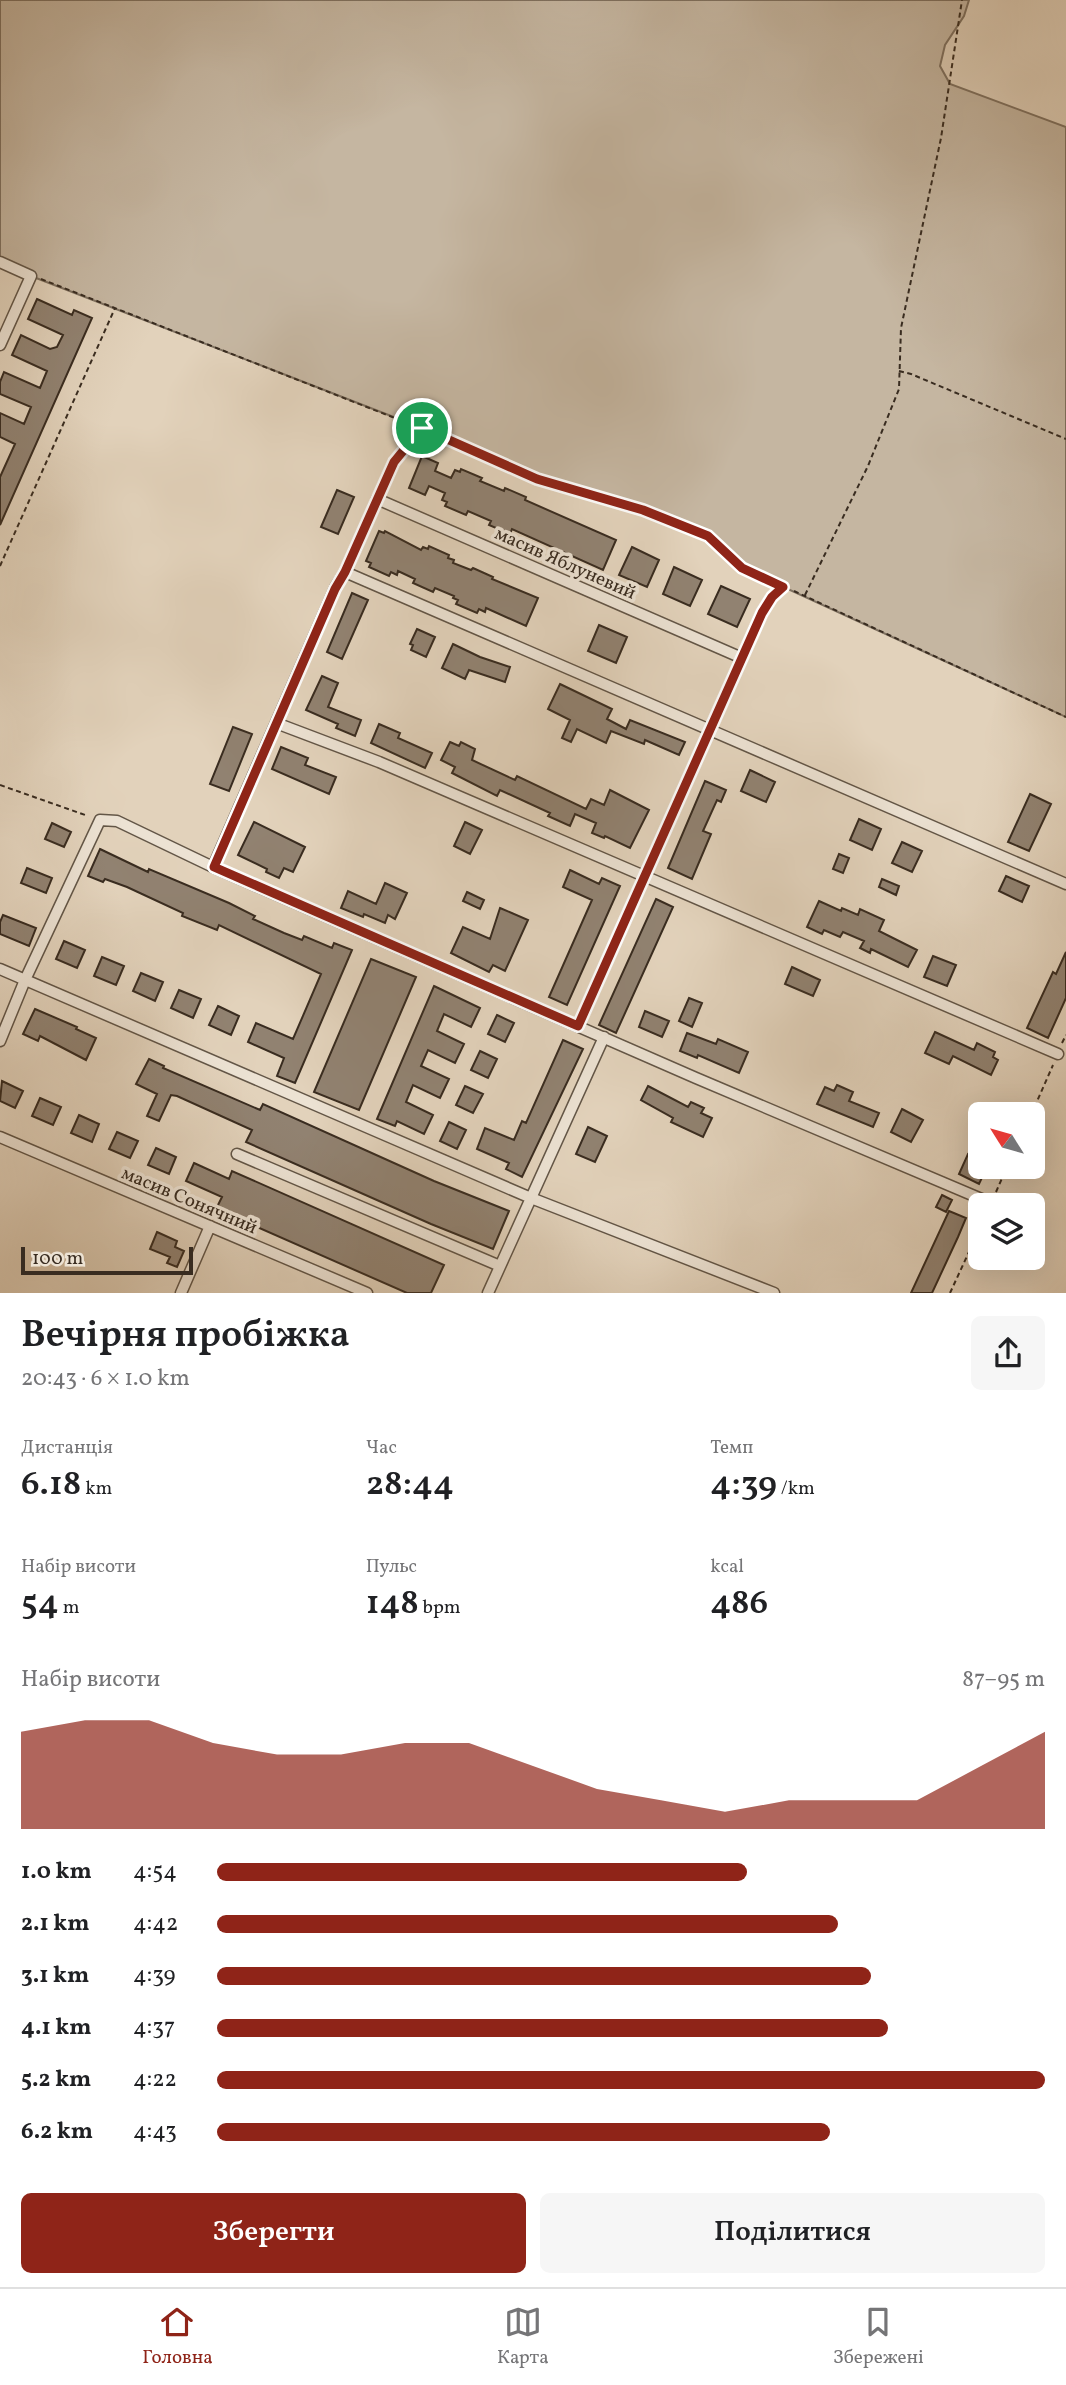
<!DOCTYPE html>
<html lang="uk">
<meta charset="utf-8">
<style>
:root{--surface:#fff;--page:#f6f6f6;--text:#202124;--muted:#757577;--line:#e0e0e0;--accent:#8f2418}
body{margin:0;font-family:Vollkorn,serif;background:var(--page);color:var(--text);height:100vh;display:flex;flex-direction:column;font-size:26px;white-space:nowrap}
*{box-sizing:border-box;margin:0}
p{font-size:23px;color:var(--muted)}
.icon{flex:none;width:38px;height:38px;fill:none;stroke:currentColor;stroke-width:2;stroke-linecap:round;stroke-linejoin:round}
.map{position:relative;height:1293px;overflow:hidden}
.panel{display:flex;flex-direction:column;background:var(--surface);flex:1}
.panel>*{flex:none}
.needle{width:46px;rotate:307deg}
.tools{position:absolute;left:968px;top:1102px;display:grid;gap:14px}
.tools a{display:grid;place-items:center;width:77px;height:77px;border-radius:10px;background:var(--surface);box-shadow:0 7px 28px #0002;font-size:35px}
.scale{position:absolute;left:21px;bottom:18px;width:172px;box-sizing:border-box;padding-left:7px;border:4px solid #392c20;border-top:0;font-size:19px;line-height:24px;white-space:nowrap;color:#392c20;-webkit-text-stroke:5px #ece2d3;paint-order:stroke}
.pin{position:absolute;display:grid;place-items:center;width:60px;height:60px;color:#fff;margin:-30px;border:4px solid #fff;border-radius:50%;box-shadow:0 2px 7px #0007}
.round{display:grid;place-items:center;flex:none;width:74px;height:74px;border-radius:10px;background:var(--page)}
.overview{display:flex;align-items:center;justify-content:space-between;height:119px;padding:0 21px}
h1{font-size:38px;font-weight:600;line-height:52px}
.metrics{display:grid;grid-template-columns:repeat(3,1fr);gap:10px;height:119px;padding:7px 21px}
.metrics div{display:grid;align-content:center}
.metrics b{font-size:35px;font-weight:600}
.metrics small{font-size:19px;font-weight:400}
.metrics p{font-size:19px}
.chart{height:196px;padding:14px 21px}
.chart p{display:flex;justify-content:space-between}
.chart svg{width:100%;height:126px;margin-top:7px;fill:var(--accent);opacity:.7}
.primary-button{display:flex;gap:14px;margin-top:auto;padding:14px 21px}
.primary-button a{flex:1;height:80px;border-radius:10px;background:var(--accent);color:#fff;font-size:28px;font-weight:600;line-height:80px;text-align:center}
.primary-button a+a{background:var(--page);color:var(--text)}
ul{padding:0 21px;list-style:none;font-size:23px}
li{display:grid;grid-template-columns:112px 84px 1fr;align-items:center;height:52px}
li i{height:18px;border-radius:9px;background:var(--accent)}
.tab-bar{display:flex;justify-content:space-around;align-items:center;height:98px;border-top:2px solid var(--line);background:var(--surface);font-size:19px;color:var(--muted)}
.tab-bar a{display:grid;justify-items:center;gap:4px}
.tab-bar .current{color:var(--accent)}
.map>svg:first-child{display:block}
</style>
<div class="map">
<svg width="1066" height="1293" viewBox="0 0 1066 1293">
<rect width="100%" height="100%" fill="#e2d2bb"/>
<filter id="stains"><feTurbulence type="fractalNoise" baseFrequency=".00286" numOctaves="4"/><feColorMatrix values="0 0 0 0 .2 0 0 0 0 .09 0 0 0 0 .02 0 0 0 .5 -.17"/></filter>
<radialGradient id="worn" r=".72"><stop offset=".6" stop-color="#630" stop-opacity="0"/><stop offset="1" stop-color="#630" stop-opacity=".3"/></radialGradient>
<path fill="#c5b6a1" stroke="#7f7160" stroke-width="2" d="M0 0H969L964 16 945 45 940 66 950 84 1066 127V717L742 568 708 536 643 510 537 479 422 428 31 276 0 262Z"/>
<path fill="#918271" stroke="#392c20" stroke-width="2" d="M37 299 72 315 74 310 92 318 0 525V477L15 444 0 437V413L24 424 31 407 0 394V382L4 372 40 388 47 371 12 355 21 335 50 349 57 347 63 335 28 319Z
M422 456 438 463 435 471 451 478 455 470 460 472 461 469 482 478 480 481 504 491 505 488 526 497 525 500 616 540 603 570 512 529 510 534 489 525 491 521 468 511 466 515 445 506 447 502 442 500 445 493 429 486 425 495 409 488Z
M337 490 354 497 338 534 321 527Z
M379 531 384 533 385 531 421 550 423 547 428 549 429 546 449 555 448 558 454 560 453 563 471 570 473 568 493 577 492 579 538 598 526 626 486 608 485 612 479 609 477 613 456 604 458 600 453 598 454 596 435 588 433 592 413 583 415 579 398 571 397 575 391 572 389 576 369 567 371 563 366 561Z
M632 547 659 560 647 587 619 575Z
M674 567 702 580 690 606 663 594Z
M721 586 750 599 737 627 708 614Z
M352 593 368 600 342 659 327 652Z
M599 625 627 637 616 663 588 651Z
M417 629 435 637 426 657 411 650 413 645 410 644Z
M453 644 480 657 510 667 505 682 469 670 465 679 442 668Z
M322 676 338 683 328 707 361 720 355 736 336 728 338 724 306 710Z
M560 684 612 709 607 719 626 729 630 720 685 742 679 755 645 740 644 744 611 731 606 743 577 729 571 742 562 738 570 720 548 709Z
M379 724 400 733 398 738 432 753 425 768 371 743Z
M233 727 252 734 229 791 210 784Z
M450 742 459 746 461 742 475 749 472 760 515 780 517 776 586 809 591 799 604 805 610 790 649 810 630 848 605 836 604 838 592 833 596 823 575 814 570 826 548 816 550 813 500 790 497 796 452 773 455 767 441 760Z
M281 747 308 758 305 765 336 777 329 794 272 769Z
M750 770 775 782 766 802 741 791Z
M705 781 726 790 721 802 717 800 703 831 711 834 692 879 668 868Z
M1030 794 1051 804 1029 851 1008 842Z
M859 819 881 829 872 850 850 840Z
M254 822 305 847 293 872 284 868 279 878 266 872 267 869 238 855Z
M465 822 482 830 470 854 454 846Z
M52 823 71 832 64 847 45 839Z
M902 842 922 851 912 872 892 863Z
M100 849 148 872 149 869 229 903 255 916 253 919 284 933 302 940 304 936 332 948 334 943 352 950 295 1083 277 1076 284 1058 248 1042 256 1023 293 1039 321 974 219 925 217 930 182 916 183 913 127 887 105 879 103 882 88 876Z
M839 854 849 858 843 873 833 869Z
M27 868 52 878 46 893 21 883Z
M570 870 599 884 602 878 620 886 567 1005 549 997 592 900 563 887Z
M1006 876 1029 886 1022 902 999 891Z
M882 879 899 886 896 895 879 887Z
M385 883 407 893 395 919 388 915 385 923 364 914 363 917 341 908 348 891 376 904Z
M467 892 484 900 480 909 463 901Z
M656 899 673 907 616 1033 599 1025Z
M819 901 841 911 842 908 858 915 860 909 884 920 879 931 917 950 908 967 871 949 870 953 860 948 864 941 843 932 840 937 824 930 822 934 807 927Z
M500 908 528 920 505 971 493 965 489 972 451 953 463 927 490 939Z
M3 915 36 928 29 946 0 934V922Z
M64 941 85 950 77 968 56 959Z
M1066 952V998L1048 1038 1027 1028 1053 972 1056 974Z
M933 956 956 965 947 986 924 977Z
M102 957 124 966 116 985 94 976Z
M371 959 416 977 359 1110 314 1092Z
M792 967 820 980 813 996 785 984Z
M141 973 163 982 155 1001 133 991Z
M434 986 480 1008 471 1027 444 1014 437 1031 464 1044 455 1063 428 1050 421 1066 449 1079 440 1098 413 1085 406 1102 433 1115 424 1134 397 1121 395 1126 377 1119Z
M179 990 201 999 193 1018 171 1008Z
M689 998 702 1003 692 1027 679 1021Z
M218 1006 239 1016 231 1035 209 1025Z
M35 1009 77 1027 76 1029 96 1038 86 1060 40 1036 38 1041 23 1034Z
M645 1011 669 1021 662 1037 639 1027Z
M497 1015 514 1023 505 1042 488 1034Z
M935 1032 974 1050 977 1043 995 1052 993 1057 998 1060 991 1075 953 1056 949 1064 925 1053Z
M687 1033 716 1044 718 1039 748 1052 739 1073 698 1055 697 1058 680 1051Z
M563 1040 583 1049 522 1177 506 1169 509 1163 477 1149 485 1128 514 1140 522 1121 526 1123Z
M480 1051 497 1059 488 1078 471 1070Z
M149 1059 164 1066 163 1068 260 1110 263 1104 434 1181 509 1211 493 1249 431 1224 246 1142 252 1130 177 1096 171 1095 159 1121 147 1116 157 1094 136 1084Z
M2 1081 23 1091 15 1108 0 1101Z
M837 1085 853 1092 849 1101 879 1113 873 1127 817 1104 825 1087 834 1091Z
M465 1086 483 1094 473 1113 456 1105Z
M648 1086 688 1107 691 1102 704 1108 701 1113 712 1118 703 1137 671 1122 673 1118 641 1100Z
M40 1098 61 1107 53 1125 32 1116Z
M902 1109 923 1120 911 1142 891 1132Z
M79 1115 99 1124 92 1142 71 1133Z
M449 1122 466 1130 457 1149 440 1141Z
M588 1127 607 1136 595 1162 576 1154Z
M117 1132 138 1141 130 1158 109 1149Z
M156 1148 176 1157 169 1174 148 1165Z
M968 1154 980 1159V1167H987L979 1184 959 1174Z
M194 1163 229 1179 232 1171 444 1265 431 1293H407L216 1209 222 1197 186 1181Z
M942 1195 952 1200 946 1212 936 1207Z
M949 1211 966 1218 958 1237 932 1293H911Z
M157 1232 177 1241 175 1247 184 1251 177 1267 167 1263 170 1257 150 1249Z"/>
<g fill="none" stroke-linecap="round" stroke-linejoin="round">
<g stroke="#635647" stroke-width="13">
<path id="minor" d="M0 262 31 276 0 345
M377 499 742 658
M345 572 1066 884
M276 723 379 762 1058 1054
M213 867 335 588 345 572 394 462 422 428
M0 969 531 1198 774 1293
M578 1026 762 613 772 597 783 587
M0 1041 25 980 100 820 117 821 213 867 696 1078 991 1203
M0 1137 367 1293
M237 1154 500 1266
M181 1293 210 1226
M488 1293 604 1037"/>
</g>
<path stroke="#392c20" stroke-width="2" stroke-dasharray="5 3.5" stroke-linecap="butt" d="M41 279 410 424
M899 371 911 374 1066 439
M432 432 537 479 643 510 708 536 742 568 773 582
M0 566 115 308
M794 591 1066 717
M805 595 868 466 899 389 901 328 941 138 962 0
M0 785 88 816
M1062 1043 1066 1035
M1031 1115 1053 1065
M996 1192 1007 1167
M950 1293 980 1228"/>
<use href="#minor" stroke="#ece2d3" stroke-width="10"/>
</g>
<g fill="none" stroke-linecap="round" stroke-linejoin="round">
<g stroke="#fff" stroke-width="14">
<path id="route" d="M422 428 537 479 643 510 708 536 742 568 783 587 772 597 762 613 578 1026 214 867 335 589 345 572 394 462Z"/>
</g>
<use href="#route" stroke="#8f2418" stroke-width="9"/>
</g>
<g text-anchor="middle" stroke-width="7" stroke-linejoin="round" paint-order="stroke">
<g font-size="19" fill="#392c20" stroke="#ece2d3">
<text transform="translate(566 562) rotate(24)" y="7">масив Яблуневий</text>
<text transform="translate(190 1199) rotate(23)" y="7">масив Сонячний</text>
</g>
</g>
<rect width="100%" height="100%" filter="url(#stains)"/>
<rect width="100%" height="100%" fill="url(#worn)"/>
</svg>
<div class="tools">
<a><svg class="needle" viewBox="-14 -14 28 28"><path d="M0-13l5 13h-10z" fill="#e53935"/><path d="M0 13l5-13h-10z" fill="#757577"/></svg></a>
<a><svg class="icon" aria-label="layers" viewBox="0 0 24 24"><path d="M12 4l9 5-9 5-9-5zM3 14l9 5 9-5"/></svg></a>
</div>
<div class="scale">100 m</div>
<div class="pin" style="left:422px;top:428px;background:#1e9e55"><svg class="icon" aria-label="arrive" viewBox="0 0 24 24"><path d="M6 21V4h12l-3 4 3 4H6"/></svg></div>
</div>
<section class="panel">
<div class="overview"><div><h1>Вечірня пробіжка</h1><p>20:43 · 6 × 1.0 km</p></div><a class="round"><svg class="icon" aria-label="share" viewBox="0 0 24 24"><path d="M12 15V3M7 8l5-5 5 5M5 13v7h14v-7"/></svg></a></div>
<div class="metrics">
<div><p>Дистанція</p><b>6.18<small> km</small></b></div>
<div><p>Час</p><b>28:44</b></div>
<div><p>Темп</p><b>4:39<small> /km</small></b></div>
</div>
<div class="metrics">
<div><p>Набір висоти</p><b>54<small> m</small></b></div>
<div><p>Пульс</p><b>148<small> bpm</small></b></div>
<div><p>kcal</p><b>486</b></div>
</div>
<div class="chart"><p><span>Набір висоти</span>87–95 m</p>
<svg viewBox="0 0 160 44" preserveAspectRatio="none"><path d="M0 44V10L10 6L20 6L30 14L40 18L50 18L60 14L70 14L80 22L90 30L100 34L110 38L120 34L130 34L140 34L150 22L160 10V44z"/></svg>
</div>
<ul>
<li><b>1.0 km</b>4:54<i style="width:64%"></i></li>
<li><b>2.1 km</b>4:42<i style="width:75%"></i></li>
<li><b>3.1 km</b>4:39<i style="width:79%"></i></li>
<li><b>4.1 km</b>4:37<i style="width:81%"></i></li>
<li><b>5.2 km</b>4:22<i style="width:100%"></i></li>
<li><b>6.2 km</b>4:43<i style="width:74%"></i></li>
</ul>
<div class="primary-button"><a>Зберегти</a><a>Поділитися</a></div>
</section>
<nav class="tab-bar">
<a class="current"><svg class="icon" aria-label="home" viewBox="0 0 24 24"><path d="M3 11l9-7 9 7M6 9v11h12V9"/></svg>Головна</a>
<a><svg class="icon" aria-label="map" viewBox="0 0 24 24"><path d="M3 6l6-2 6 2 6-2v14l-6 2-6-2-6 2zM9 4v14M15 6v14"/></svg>Карта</a>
<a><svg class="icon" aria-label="saved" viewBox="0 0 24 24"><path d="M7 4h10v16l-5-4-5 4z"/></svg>Збережені</a>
</nav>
